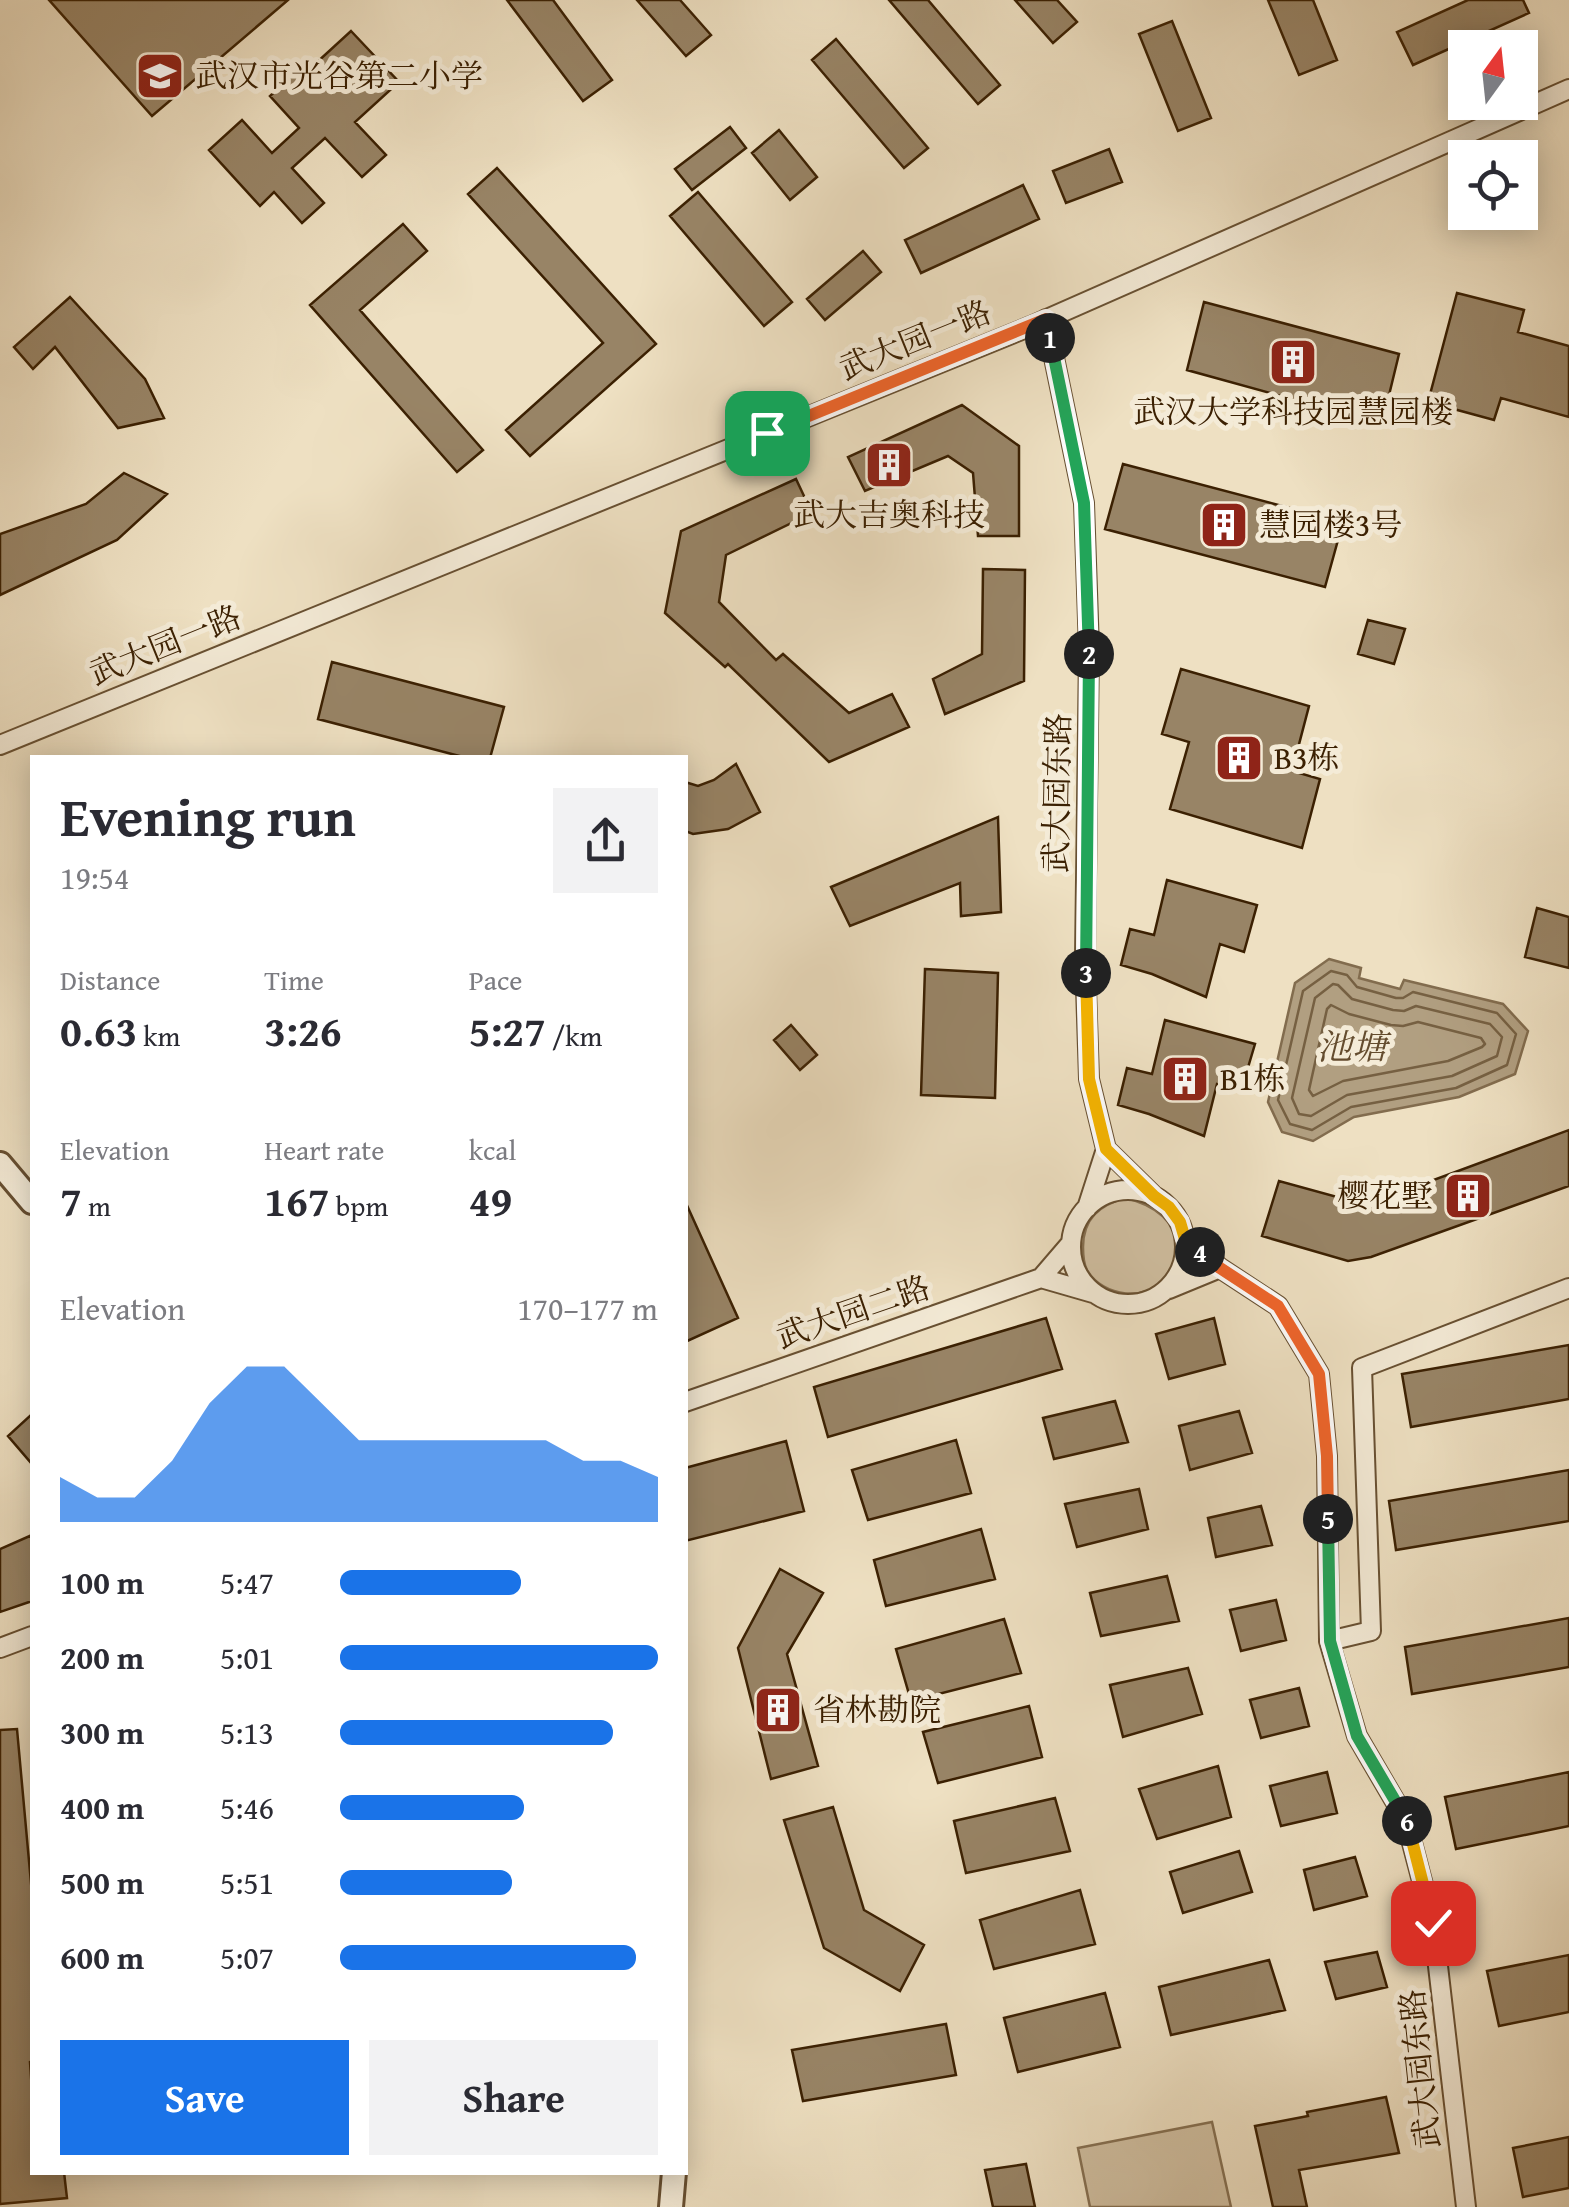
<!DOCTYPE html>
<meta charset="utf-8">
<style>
:root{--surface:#fff;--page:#f2f2f3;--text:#2b2b33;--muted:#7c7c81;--accent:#1a73e8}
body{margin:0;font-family:"Gentium Book Plus","Noto Serif SC",serif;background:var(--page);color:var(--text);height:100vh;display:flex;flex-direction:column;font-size:38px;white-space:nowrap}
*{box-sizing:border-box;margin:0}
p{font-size:32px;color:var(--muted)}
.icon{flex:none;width:55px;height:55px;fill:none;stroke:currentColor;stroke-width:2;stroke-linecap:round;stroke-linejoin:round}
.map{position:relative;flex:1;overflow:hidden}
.panel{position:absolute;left:30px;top:755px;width:658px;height:1420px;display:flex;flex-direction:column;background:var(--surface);border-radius:0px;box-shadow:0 5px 25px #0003}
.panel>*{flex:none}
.needle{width:65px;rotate:15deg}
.fabs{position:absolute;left:1448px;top:30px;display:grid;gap:20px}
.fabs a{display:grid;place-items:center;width:90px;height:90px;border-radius:0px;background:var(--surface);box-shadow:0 5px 25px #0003;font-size:50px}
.pin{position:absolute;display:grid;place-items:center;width:85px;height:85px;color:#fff;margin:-42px;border-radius:20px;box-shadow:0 5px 15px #0006}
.km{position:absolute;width:50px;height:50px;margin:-25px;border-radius:50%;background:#222;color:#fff;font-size:28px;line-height:50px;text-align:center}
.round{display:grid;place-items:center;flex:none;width:105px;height:105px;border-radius:0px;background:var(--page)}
.head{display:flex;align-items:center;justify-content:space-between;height:170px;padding:0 30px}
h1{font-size:55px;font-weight:800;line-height:75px}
.stats{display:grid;grid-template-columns:repeat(3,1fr);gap:15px;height:170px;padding:10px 30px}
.stats div{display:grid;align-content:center}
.stats b{font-size:42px;font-weight:800}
.stats small{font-size:28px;font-weight:400}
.stats p{font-size:28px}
.chart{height:280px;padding:20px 30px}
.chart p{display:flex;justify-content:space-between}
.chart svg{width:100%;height:180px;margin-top:10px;fill:var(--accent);opacity:.7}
.cta{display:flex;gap:20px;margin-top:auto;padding:20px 30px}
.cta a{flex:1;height:115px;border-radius:0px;background:var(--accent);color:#fff;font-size:40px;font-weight:800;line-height:115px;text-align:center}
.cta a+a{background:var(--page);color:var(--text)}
ul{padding:0 30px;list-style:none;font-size:32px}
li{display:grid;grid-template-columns:160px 120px 1fr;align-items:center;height:75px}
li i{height:25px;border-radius:12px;background:var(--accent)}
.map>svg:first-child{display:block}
</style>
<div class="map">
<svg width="1569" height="2207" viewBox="0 0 1569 2207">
<rect width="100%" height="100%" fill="#eee0c2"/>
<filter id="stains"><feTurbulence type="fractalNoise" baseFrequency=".002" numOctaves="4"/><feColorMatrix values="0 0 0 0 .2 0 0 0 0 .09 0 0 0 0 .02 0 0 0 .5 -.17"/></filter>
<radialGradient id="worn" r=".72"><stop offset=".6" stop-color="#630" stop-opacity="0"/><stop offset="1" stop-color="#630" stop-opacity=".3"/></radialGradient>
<path fill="#d0bfa1" stroke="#867052" stroke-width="2.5" d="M1125 1198C1153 1204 1181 1222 1176 1255 1175 1263 1173 1271 1168 1277 1147 1302 1103 1298 1087 1270 1083 1263 1083 1254 1083 1247 1083 1219 1099 1205 1125 1198Z
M1212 2122 1231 2207H1090L1078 2148Z"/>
<path fill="#b19f81" stroke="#826c4e" stroke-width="2.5" d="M1329 959 1361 968 1359 978 1400 989 1404 980 1503 1004 1528 1031 1515 1074 1459 1097 1354 1117 1313 1141 1282 1132 1268 1102 1295 983Z"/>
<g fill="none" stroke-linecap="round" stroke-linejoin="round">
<path stroke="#766042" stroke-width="2.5" d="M1331 971 1347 975 1357 987 1396 998H1403L1413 992 1497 1013 1516 1034 1507 1065 1456 1088 1351 1107 1312 1130 1290 1124 1278 1100 1303 991Z
M1333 984 1338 985 1352 999 1393 1010 1404 1011 1416 1006 1490 1024 1502 1037 1497 1056 1452 1076 1347 1095 1311 1116 1299 1114 1292 1098 1315 998Z
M1331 1005 1349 1014 1391 1025 1403 1026 1418 1022 1481 1038 1485 1044 1482 1047 1448 1061 1343 1081 1313 1096 1309 1090 1327 1009Z"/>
</g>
<path fill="#988466" stroke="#3b2002" stroke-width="2.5" d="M49 0H288L152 116Z
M507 0H553L612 80 583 101Z
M637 0H680L711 35 686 56Z
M889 0H928L1000 85 978 104Z
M1015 0H1057L1077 22 1053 43Z
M1268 0H1313L1337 60 1299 75Z
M1468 0H1523L1529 13 1413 65 1397 32Z
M1172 21 1211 118 1178 131 1139 34Z
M351 31 399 82 355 122 386 155 362 177 325 138 292 168 324 203 302 223 274 192 260 206 209 150 242 120 272 153 299 128 270 96 297 71 302 76Z
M836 39 928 148 904 168 812 60Z
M730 127 746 148 692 190 675 169Z
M779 130 817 177 790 200 752 153Z
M1109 149 1122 182 1066 203 1053 171Z
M497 168 656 344 530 456 506 430 603 343 468 194Z
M1023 185 1039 219 921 273 905 240Z
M698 192 792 302 764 326 670 216Z
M403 224 427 251 360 310 483 450 457 472 310 305Z
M863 251 881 272 825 320 807 299Z
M1457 293 1524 310 1518 332 1569 346V417L1501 398 1494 420 1428 402Z
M70 297 145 379 164 418 118 428 55 347 33 369 14 347Z
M1204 302 1399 354 1382 424 1187 370Z
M962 405 1019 446V536H978L973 473 948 456 865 491 848 457Z
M1123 464 1343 522 1325 587 1105 529Z
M124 473 167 494 117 540 0 595V534L86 504Z
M796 479 812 513 726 555 719 602 776 660 783 654 849 713 892 694 909 727 829 762 728 664 725 667 665 613 681 531Z
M983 569 1025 570 1024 681 945 714 933 679 982 654Z
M1368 620 1405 629 1394 664 1358 654Z
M332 662 504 707 490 758H467L318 719Z
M1181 669 1309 706 1292 771 1320 779 1302 848 1170 809 1189 742 1162 734Z
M736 764 760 812 728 829 693 834 685 831V782L698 786 714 780Z
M998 817 1001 912 961 916 960 883 850 926 831 887Z
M1167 880 1257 905 1244 952 1220 944 1206 997 1152 974 1121 965 1130 929 1154 935Z
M1537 908 1569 917V968L1525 957Z
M925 969 998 973 995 1098 921 1095Z
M1165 1020 1255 1044 1241 1091 1217 1084 1204 1136 1149 1114 1118 1105 1127 1068 1152 1074Z
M791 1025 817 1055 800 1070 774 1040Z
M1569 1130V1186L1371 1257 1348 1261 1262 1236 1279 1181 1366 1205Z
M685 1201 738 1318 685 1342Z
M1046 1318 1062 1369 828 1437 814 1387Z
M1214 1318 1225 1364 1169 1379 1156 1334Z
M1569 1345V1399L1411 1427 1402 1374Z
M1115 1401 1128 1442 1054 1459 1043 1418Z
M1239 1411 1252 1453 1190 1470 1179 1426Z
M32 1414V1464L8 1436Z
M956 1440 971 1493 868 1520 852 1470Z
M786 1441 804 1511 685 1541V1468Z
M1569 1470V1521L1396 1550 1389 1501Z
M1139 1489 1148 1529 1077 1547 1065 1504Z
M1261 1506 1272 1545 1216 1557 1208 1518Z
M981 1529 995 1579 886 1606 874 1560Z
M32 1535V1601L0 1612V1549Z
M780 1569 823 1593 787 1654 818 1766 771 1779 738 1648Z
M1167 1576 1179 1621 1101 1636 1090 1593Z
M1276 1600 1286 1640 1241 1651 1230 1610Z
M1569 1618V1667L1412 1694 1405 1647Z
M1004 1619 1021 1673 911 1701 896 1649Z
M1188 1668 1202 1714 1123 1737 1110 1685Z
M1299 1688 1309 1726 1261 1738 1250 1700Z
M1029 1706 1042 1757 938 1783 923 1732Z
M17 1729 32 1894V2061L30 2062 32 2091V2172H64L67 2198 0 2204V1730Z
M1218 1766 1231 1817 1157 1839 1139 1789Z
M1327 1772 1337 1813 1281 1826 1270 1786Z
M1569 1772V1826L1456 1849 1445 1797Z
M1055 1798 1070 1851 966 1873 954 1821Z
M833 1807 864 1910 924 1945 900 1991 824 1948 784 1820Z
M1239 1851 1252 1892 1183 1913 1170 1872Z
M1355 1857 1367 1896 1314 1910 1304 1870Z
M1080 1890 1095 1944 994 1969 980 1920Z
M1377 1952 1387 1987 1336 1999 1325 1962Z
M1569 1955V2012L1499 2026 1487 1971Z
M1269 1960 1285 2010 1171 2035 1159 1987Z
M1105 1993 1120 2047 1018 2072 1004 2018Z
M946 2024 956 2075 803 2101 792 2050Z
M1386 2097 1399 2153 1299 2170 1307 2207H1273L1255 2126 1308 2116 1307 2112Z
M1569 2137V2188L1523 2197 1513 2148Z
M1026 2164 1035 2207H993L985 2170Z"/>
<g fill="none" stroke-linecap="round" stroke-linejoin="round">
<g stroke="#685032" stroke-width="22">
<path id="minor" d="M1046 319 1084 503 1089 649 1085 958 1089 1079 1106 1149
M0 745 1031 326 1569 89
M1106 1149 1152 1194
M1071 1247a57 57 0 1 1 114 0a57 57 0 1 1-114 0Z
M1087 1208 1106 1149
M1185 1239 1220 1268 1278 1306 1319 1374 1327 1456 1329 1641 1357 1736 1406 1820 1433 1923 1466 2207
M1041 1278 1093 1293
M1169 1289 1220 1268
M685 1402 1041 1278 1071 1243
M1329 1641 1371 1631 1362 1368 1569 1288
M0 1648 32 1636"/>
</g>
<g stroke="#685032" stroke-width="28">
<path id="tertiary" d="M0 1164 32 1202
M671 2207 674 2172"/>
</g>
<use href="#minor" stroke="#f4ebd7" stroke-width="18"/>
<use href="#tertiary" stroke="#f4ebd7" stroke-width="22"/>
</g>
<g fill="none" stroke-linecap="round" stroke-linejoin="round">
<g stroke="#fff" stroke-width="20">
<path id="split-1" d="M767 433 1046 319 1050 338"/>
</g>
<g stroke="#fff" stroke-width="20">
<path id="split-2" d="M1050 338 1084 503 1089 654"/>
</g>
<g stroke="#fff" stroke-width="20">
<path id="split-3" d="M1086 973 1089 654"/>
</g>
<g stroke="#fff" stroke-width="20">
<path id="split-4" d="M1086 973 1089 1079 1106 1149 1154 1196 1169 1207 1180 1222 1185 1239 1200 1252"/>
</g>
<g stroke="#fff" stroke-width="20">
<path id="split-5" d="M1200 1252 1220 1268 1278 1306 1319 1374 1327 1456 1328 1519"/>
</g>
<g stroke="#fff" stroke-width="20">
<path id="split-6" d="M1328 1519 1330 1641 1357 1736 1407 1821"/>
</g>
<g stroke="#fff" stroke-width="20">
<path id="split-7" d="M1407 1821 1433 1923"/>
</g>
<use href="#split-1" stroke="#f0652b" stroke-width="12"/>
<use href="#split-2" stroke="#22a559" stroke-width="12"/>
<use href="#split-3" stroke="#22a559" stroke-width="12"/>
<use href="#split-4" stroke="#f5b400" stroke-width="12"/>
<use href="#split-5" stroke="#f0652b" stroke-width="12"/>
<use href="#split-6" stroke="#22a559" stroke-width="12"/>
<use href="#split-7" stroke="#f5b400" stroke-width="12"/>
</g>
<defs>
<g id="school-square" transform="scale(2.5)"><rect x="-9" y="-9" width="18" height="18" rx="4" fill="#8f2418" stroke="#f4ebd7"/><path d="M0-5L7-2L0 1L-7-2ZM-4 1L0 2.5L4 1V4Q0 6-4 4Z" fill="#fff"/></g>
<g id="building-square" transform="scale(2.5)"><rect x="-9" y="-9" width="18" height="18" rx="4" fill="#8f2418" stroke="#f4ebd7"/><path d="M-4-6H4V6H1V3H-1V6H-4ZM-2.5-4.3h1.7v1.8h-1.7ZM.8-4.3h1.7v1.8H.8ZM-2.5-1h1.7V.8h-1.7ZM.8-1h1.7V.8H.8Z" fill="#fff"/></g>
</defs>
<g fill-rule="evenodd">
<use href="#school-square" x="160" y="76"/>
<use href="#building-square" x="1293" y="362"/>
<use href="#building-square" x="889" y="465"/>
<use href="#building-square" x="1224" y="525"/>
<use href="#building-square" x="1239" y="758"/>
<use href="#building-square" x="1185" y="1079"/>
<use href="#building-square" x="1468" y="1196"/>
<use href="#building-square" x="778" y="1710"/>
</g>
<g text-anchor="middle" stroke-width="10" stroke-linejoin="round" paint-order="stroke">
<g font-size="32" fill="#3b2002" stroke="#f4ebd7" text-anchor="start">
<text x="195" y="87">武汉市光谷第二小学</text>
<text x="1293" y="423" text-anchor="middle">武汉大学科技园慧园楼</text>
<text x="889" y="526" text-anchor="middle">武大吉奥科技</text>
<text x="1259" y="536">慧园楼3号</text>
<text x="1274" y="769">B3栋</text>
<text x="1220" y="1090">B1栋</text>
<text x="1433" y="1207" text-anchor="end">樱花墅</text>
<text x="813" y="1721">省林勘院</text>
</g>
<g font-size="32" fill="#3b2002" stroke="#f4ebd7">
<text transform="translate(915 340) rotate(-22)" y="11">武大园一路</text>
<text transform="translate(165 645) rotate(-22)" y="11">武大园一路</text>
<text transform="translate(1057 793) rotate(-89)" y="11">武大园东路</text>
<text transform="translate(853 1312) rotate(-19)" y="11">武大园二路</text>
<text transform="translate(1420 2069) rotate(-96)" y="11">武大园东路</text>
</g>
<g font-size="35" font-style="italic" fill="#644c2e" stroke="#f4ebd7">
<text x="1352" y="1059">池塘</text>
</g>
</g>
<rect width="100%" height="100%" filter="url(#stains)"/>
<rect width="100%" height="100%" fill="url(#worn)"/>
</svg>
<div class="fabs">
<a><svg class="needle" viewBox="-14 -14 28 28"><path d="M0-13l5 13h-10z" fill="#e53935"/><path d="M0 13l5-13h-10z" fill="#7c7c81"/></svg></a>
<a><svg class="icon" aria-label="locate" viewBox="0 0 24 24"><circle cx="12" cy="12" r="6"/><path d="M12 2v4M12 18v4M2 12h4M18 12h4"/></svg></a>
</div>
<div class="pin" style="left:767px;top:433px;background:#1e9e55"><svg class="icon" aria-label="arrive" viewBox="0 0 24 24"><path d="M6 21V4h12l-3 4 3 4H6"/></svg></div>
<div class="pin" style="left:1433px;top:1923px;background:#d93025"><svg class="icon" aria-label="check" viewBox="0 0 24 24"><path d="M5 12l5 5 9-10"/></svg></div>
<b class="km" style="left:1050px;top:338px">1</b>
<b class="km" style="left:1089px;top:654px">2</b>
<b class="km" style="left:1086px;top:973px">3</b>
<b class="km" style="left:1200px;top:1252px">4</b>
<b class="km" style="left:1328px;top:1519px">5</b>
<b class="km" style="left:1407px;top:1821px">6</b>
<section class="panel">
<div class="head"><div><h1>Evening run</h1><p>19:54</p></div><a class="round"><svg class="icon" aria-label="share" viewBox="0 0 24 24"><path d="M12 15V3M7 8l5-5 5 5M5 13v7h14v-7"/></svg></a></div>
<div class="stats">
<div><p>Distance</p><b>0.63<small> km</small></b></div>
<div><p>Time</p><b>3:26</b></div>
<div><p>Pace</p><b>5:27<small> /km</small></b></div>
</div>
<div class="stats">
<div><p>Elevation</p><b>7<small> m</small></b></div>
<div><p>Heart rate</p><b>167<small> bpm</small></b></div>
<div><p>kcal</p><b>49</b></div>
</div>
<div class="chart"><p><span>Elevation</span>170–177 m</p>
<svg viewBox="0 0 160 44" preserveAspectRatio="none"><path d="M0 44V33L10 38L20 38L30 29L40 15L50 6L60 6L70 15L80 24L90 24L100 24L110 24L120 24L130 24L140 29L150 29L160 33V44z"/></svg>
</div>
<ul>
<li><b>100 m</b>5:47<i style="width:57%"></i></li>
<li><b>200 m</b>5:01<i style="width:100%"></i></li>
<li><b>300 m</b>5:13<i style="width:86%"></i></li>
<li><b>400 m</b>5:46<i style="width:58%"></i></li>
<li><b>500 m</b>5:51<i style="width:54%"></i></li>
<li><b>600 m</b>5:07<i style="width:93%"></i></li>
</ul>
<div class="cta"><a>Save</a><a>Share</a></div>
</section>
</div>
